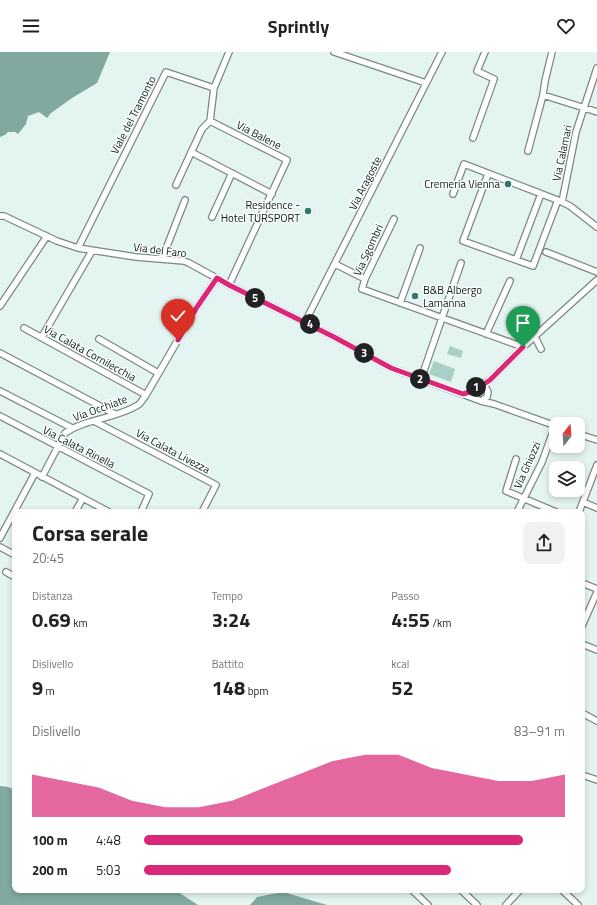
<!DOCTYPE html>
<html lang="it">
<meta charset="utf-8">
<style>
:root{--surface:#fff;--page:#f2f2f2;--text:#222;--muted:#767676;--accent:#db2777}
body{margin:0;font-family:"Titillium Web",sans-serif;background:var(--page);color:var(--text);height:100vh;display:flex;flex-direction:column;font-size:15px;white-space:nowrap}
*{box-sizing:border-box;margin:0}
p{font-size:13px;color:var(--muted)}
.icon{flex:none;width:22px;height:22px;fill:none;stroke:currentColor;stroke-width:2;stroke-linecap:round;stroke-linejoin:round}
.map{position:relative;flex:1;overflow:hidden}
.drawer{position:absolute;left:12px;top:457px;width:573px;height:384px;display:flex;flex-direction:column;background:var(--surface);border-radius:8px;box-shadow:0 2px 6px #0003}
.drawer>*{flex:none}
.needle{width:26px;rotate:17deg}
.buttons{position:absolute;left:549px;top:365px;display:grid;gap:8px}
.buttons a{display:grid;place-items:center;width:36px;height:36px;border-radius:8px;background:var(--surface);box-shadow:0 2px 6px #0003;font-size:20px}
.pin{position:absolute;display:grid;place-items:center;width:34px;height:34px;color:#fff;margin:-41px -17px;border-radius:50% 50% 50% 0;rotate:-45deg;box-shadow:0 0 4px #0007}
.pin .icon{rotate:45deg}
.km{position:absolute;width:20px;height:20px;margin:-10px;border-radius:50%;background:#222;color:#fff;font-size:11px;line-height:20px;text-align:center}
.round{display:grid;place-items:center;flex:none;width:42px;height:42px;border-radius:8px;background:var(--page)}
.head{display:flex;align-items:center;justify-content:space-between;height:68px;padding:0 20px}
h1{font-size:22px;font-weight:700;line-height:30px}
.metrics{display:grid;grid-template-columns:repeat(3,1fr);gap:6px;height:68px;padding:4px 20px}
.metrics div{display:grid;align-content:center}
.metrics b{font-size:20px;font-weight:700}
.metrics small{font-size:11px;font-weight:400}
.metrics p{font-size:11px}
.chart{height:112px;padding:8px 20px}
.chart p{display:flex;justify-content:space-between}
.chart svg{width:100%;height:72px;margin-top:4px;fill:var(--accent);opacity:.7}
ul{padding:0 20px;list-style:none;font-size:13px}
li{display:grid;grid-template-columns:64px 48px 1fr;align-items:center;height:30px}
li i{height:10px;border-radius:5px;background:var(--accent)}
header{display:flex;justify-content:space-between;align-items:center;height:52px;padding:0 20px;background:var(--surface);font-size:18px;font-weight:700}
.map>svg:first-child{display:block}
</style>
<header><svg class="icon" aria-label="menu" viewBox="0 0 24 24"><path d="M4 6h16M4 12h16M4 18h16"/></svg>Sprintly<svg class="icon" aria-label="heart" viewBox="0 0 24 24"><path d="M12 20l-8-8c-3-5 5-10 8-4 3-6 11-1 8 4z"/></svg></header>
<div class="map">
<svg width="597" height="853" viewBox="0 0 597 853">
<rect width="100%" height="100%" fill="#e4f4f0"/>
<path fill="#a8d0c6" d="M450 294 463 299 461 306 447 302Z
M434 309 455 317 451 330 429 322Z"/>
<path fill="#81a9a0" d="M0 0H110L97 31 72 46 51 61 47 66 39 60 28 64 26 72 18 82 15 80H8L5 83 0 85Z
M0 734 8 735 15 738V838H175L198 853H0Z
M283 840 327 853H250L257 845Z"/>
<g fill="none" stroke-linecap="round" stroke-linejoin="round">
<g stroke="#7a8985" stroke-width="8">
<path id="minor" d="M334 0 426 31
M597 16 576 80 562 150 570 154 597 175
M543 43 597 60
M210 69 287 108 229 233
M473 86 494 27 477 19 485 0
M528 99 543 43 545 29 552 0
M191 100 272 142
M488 122 463 189 533 214 558 148
M176 133 202 77 210 69 214 36
M453 142 464 112 560 149
M0 164H4L57 189 78 196 136 205 184 209 189 211 229 233 334 285 391 316 481 349 487 345 488 340 486 336 481 333
M212 165 232 121
M394 167 365 227 362 237 523 295
M78 196 166 20 214 36 229 0
M546 200 597 220
M162 207 185 148
M516 208 541 142
M335 212 365 227
M400 251 420 196
M0 254 47 184
M305 270 442 0
M24 276 146 343
M486 282 510 229
M43 283 92 199
M535 285 541 297
M99 287 158 321
M0 301 115 362
M421 327 461 211
M0 339 72 376
M475 346 473 341 475 336 490 328 523 295 597 228
M481 349 494 352 556 374
M0 364 149 442 141 460
M94 369 216 433 202 460
M578 382 597 388
M0 402 109 460
M516 407 506 439 556 460
M42 425 65 381C87 366 116 367 138 353 141 351 143 347 146 343L197 255 217 226
M583 450 597 456
M75 460 83 446
M517 460 542 410 555 374
M579 460 597 413
M0 486 35 421
M0 495 15 503
M6 520 15 525
M582 531 597 537
M582 574 597 540
M582 592 597 598
M582 661 597 669
M582 723 597 728
M412 838 428 853
M461 838 477 853
M562 838 578 853
M506 853 520 838"/>
</g>
<use href="#minor" stroke="#fff" stroke-width="5.5"/>
</g>
<g fill="none" stroke-linecap="round" stroke-linejoin="round">
<g stroke="#fff" stroke-width="8">
<path id="route" d="M178 288 197 255 217 226 229 233 334 285 391 316 463 342 473 339 476 334H481L490 328 523 295"/>
</g>
<use href="#route" stroke="#db2777" stroke-width="5"/>
</g>
<g fill="#33776a" stroke="#f8fffd" stroke-width="1.5">
<circle cx="508" cy="132" r="4"/>
<circle cx="308" cy="159" r="4"/>
<circle cx="415" cy="244" r="4"/>
</g>
<g text-anchor="middle" stroke-width="3" stroke-linejoin="round" paint-order="stroke">
<g font-size="11" fill="#121816" stroke="#f8fffd">
<text transform="translate(133 63) rotate(-63)" y="4">Viale del Tramonto</text>
<text transform="translate(259 83) rotate(27)" y="4">Via Balene</text>
<text transform="translate(562 101) rotate(-78)" y="4">Via Calamari</text>
<text transform="translate(365 131) rotate(-63)" y="4">Via Aragoste</text>
<text transform="translate(160 198) rotate(7)" y="4">Via del Faro</text>
<text transform="translate(368 198) rotate(-65)" y="4">Via Sgombri</text>
<text transform="translate(90 301) rotate(29)" y="4">Via Calata Cornilecchia</text>
<text transform="translate(100 356) rotate(-20)" y="4">Via Occhiate</text>
<text transform="translate(79 395) rotate(27)" y="4">Via Calata Rinella</text>
<text transform="translate(173 399) rotate(28)" y="4">Via Calata Livezza</text>
<text transform="translate(527 413) rotate(-66)" y="4">Via Ghiozzi</text>
</g>
<g font-size="11" fill="#121816" stroke="#f8fffd" text-anchor="end">
<text x="500" y="136">Cremeria Vienna</text>
<text x="300" y="157">Residence -<tspan x="300" dy="13">Hotel TURSPORT</tspan></text>
<text x="423" y="242" text-anchor="start">B&amp;B Albergo<tspan x="423" dy="13">Lamanna</tspan></text>
</g>
</g>
</svg>
<div class="buttons">
<a><svg class="needle" viewBox="-14 -14 28 28"><path d="M0-13l5 13h-10z" fill="#e53935"/><path d="M0 13l5-13h-10z" fill="#767676"/></svg></a>
<a><svg class="icon" aria-label="layers" viewBox="0 0 24 24"><path d="M12 4l9 5-9 5-9-5zM3 14l9 5 9-5"/></svg></a>
</div>
<div class="pin" style="left:523px;top:295px;background:#1e9e55"><svg class="icon" aria-label="arrive" viewBox="0 0 24 24"><path d="M6 21V4h12l-3 4 3 4H6"/></svg></div>
<div class="pin" style="left:178px;top:288px;background:#d93025"><svg class="icon" aria-label="check" viewBox="0 0 24 24"><path d="M5 12l5 5 9-10"/></svg></div>
<b class="km" style="left:476px;top:335px">1</b>
<b class="km" style="left:420px;top:327px">2</b>
<b class="km" style="left:364px;top:301px">3</b>
<b class="km" style="left:310px;top:272px">4</b>
<b class="km" style="left:255px;top:246px">5</b>
<section class="drawer">
<div class="head"><div><h1>Corsa serale</h1><p>20:45</p></div><a class="round"><svg class="icon" aria-label="share" viewBox="0 0 24 24"><path d="M12 15V3M7 8l5-5 5 5M5 13v7h14v-7"/></svg></a></div>
<div class="metrics">
<div><p>Distanza</p><b>0.69<small> km</small></b></div>
<div><p>Tempo</p><b>3:24</b></div>
<div><p>Passo</p><b>4:55<small> /km</small></b></div>
</div>
<div class="metrics">
<div><p>Dislivello</p><b>9<small> m</small></b></div>
<div><p>Battito</p><b>148<small> bpm</small></b></div>
<div><p>kcal</p><b>52</b></div>
</div>
<div class="chart"><p><span>Dislivello</span>83–91 m</p>
<svg viewBox="0 0 160 44" preserveAspectRatio="none"><path d="M0 44V18L10 22L20 26L30 34L40 38L50 38L60 34L70 26L80 18L90 10L100 6L110 6L120 14L130 18L140 22L150 22L160 18V44z"/></svg>
</div>
<ul>
<li><b>100 m</b>4:48<i style="width:90%"></i></li>
<li><b>200 m</b>5:03<i style="width:73%"></i></li>
</ul>
</section>
</div>
